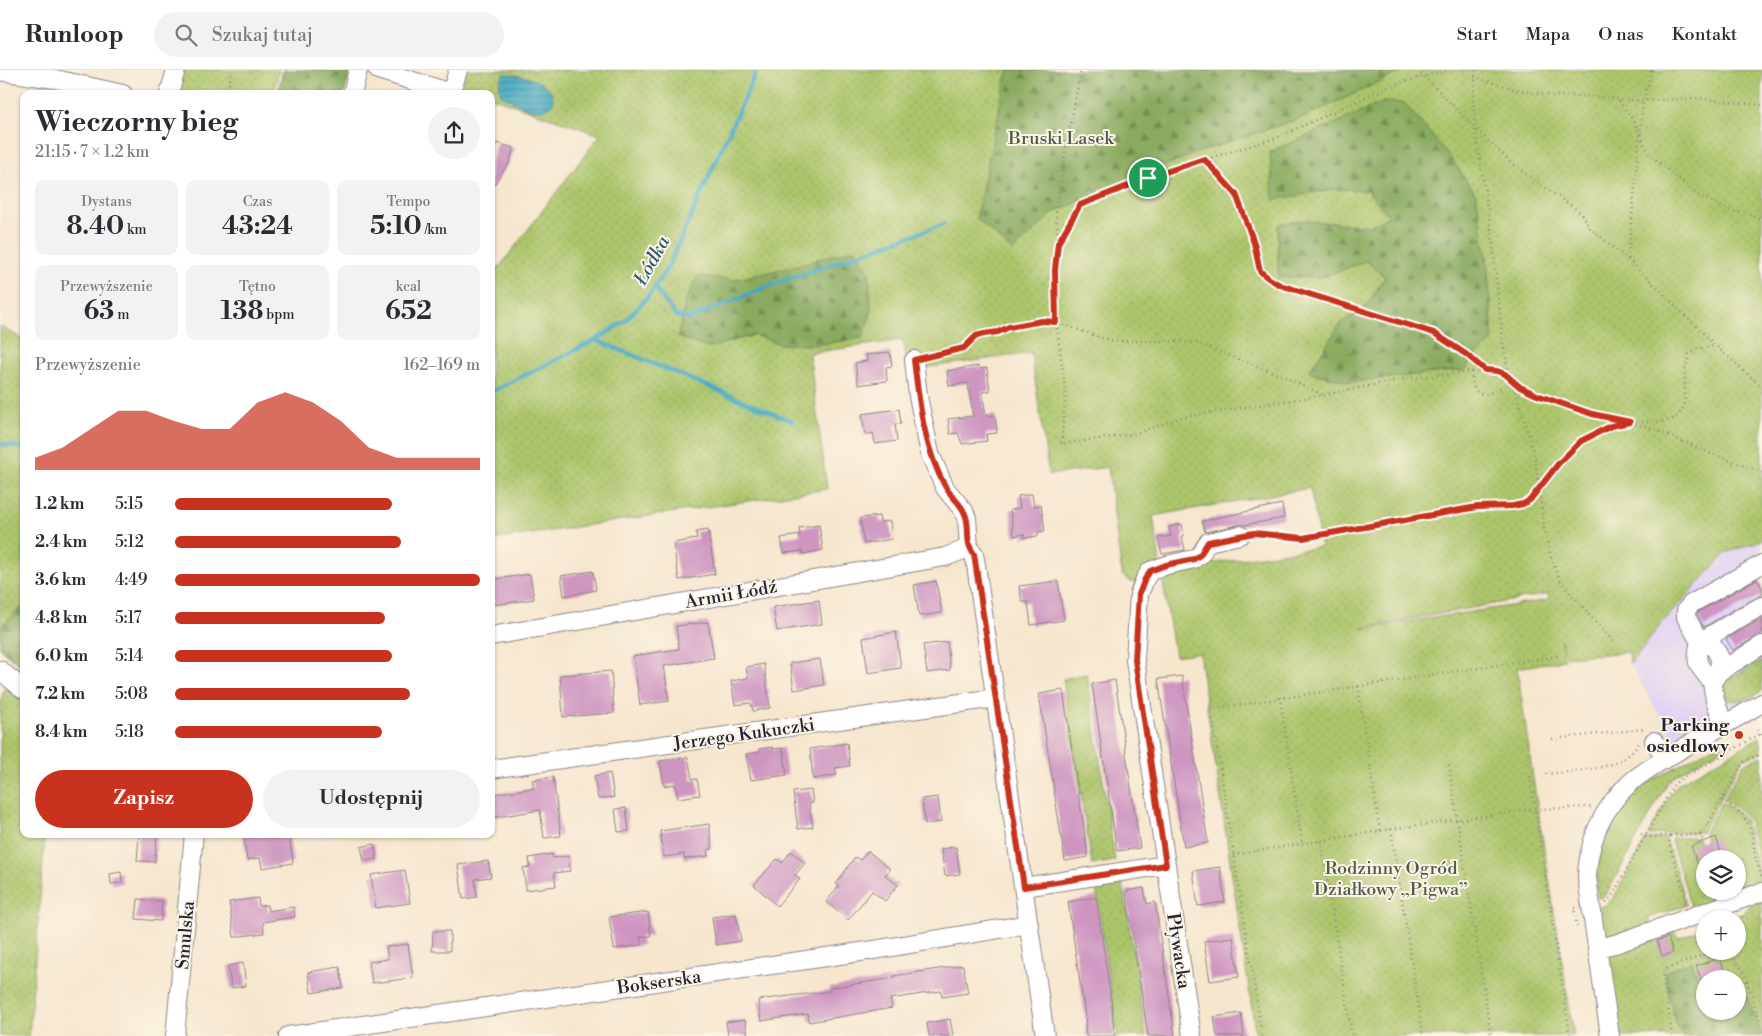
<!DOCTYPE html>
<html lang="pl">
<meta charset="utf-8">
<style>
:root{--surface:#fff;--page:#f2f2f3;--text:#2b2b33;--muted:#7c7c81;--line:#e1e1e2;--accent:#c8321e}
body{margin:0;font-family:"Libre Bodoni",serif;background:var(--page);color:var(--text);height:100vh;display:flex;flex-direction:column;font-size:19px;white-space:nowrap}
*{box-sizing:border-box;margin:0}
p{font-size:16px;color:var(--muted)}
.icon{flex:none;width:28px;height:28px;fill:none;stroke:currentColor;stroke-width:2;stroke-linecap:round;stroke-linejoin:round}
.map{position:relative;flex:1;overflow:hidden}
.drawer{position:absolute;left:20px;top:20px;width:475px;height:748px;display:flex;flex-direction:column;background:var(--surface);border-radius:10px;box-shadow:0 1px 4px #0004}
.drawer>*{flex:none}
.fabs{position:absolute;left:1696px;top:780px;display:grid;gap:10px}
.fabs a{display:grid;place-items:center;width:50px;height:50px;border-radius:50%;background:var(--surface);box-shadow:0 1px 4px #0004;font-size:25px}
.pin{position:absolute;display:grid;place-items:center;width:42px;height:42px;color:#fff;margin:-21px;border:2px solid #fff;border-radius:50%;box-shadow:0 1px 5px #0007}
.round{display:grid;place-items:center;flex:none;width:52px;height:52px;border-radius:26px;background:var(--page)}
.headline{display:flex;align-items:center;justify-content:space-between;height:85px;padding:0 15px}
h1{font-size:28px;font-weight:800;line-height:38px}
.metrics{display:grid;grid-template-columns:repeat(3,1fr);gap:8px;height:85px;padding:5px 15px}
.metrics div{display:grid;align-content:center;border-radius:10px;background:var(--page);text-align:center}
.metrics b{font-size:25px;font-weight:800}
.metrics small{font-size:14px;font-weight:400}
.metrics p{font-size:14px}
.chart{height:140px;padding:10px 15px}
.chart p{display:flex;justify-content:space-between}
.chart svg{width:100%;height:90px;margin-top:5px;fill:var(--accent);opacity:.7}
.action{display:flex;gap:10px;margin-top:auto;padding:10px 15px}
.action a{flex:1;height:58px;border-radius:30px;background:var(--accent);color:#fff;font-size:20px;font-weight:800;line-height:58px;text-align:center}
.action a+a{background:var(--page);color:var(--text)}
ul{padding:0 15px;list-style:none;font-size:16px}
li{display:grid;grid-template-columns:80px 60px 1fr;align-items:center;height:38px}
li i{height:12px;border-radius:6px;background:var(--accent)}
header{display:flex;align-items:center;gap:30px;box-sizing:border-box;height:70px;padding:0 25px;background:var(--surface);border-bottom:1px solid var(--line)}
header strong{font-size:24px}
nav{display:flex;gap:28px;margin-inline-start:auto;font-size:18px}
.search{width:350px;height:45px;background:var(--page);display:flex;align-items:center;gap:12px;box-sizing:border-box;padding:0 18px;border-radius:28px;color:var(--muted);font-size:19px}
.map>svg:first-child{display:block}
</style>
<header>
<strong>Runloop</strong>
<div class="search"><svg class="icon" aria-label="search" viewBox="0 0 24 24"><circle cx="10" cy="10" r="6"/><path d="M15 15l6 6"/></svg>Szukaj tutaj</div>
<nav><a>Start</a><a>Mapa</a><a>O nas</a><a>Kontakt</a></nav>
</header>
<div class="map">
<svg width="1762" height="966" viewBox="0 0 1762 966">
<defs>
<pattern id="grass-dots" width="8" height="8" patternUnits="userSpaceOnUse" patternTransform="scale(1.25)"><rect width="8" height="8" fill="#acc56a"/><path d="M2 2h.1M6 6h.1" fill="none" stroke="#94a95d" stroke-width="1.8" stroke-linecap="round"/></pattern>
<pattern id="forest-firs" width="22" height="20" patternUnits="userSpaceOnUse" patternTransform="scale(1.25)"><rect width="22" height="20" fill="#89aa5e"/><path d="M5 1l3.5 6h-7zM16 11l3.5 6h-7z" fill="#708a4f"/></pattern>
<pattern id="water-rules" width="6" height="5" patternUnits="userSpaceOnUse" patternTransform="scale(1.25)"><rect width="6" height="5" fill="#40a8c0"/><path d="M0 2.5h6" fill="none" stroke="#35889d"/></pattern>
</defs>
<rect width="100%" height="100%" fill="#fcf5e5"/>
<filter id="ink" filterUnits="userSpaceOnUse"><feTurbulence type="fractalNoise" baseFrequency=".02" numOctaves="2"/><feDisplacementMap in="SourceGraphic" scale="10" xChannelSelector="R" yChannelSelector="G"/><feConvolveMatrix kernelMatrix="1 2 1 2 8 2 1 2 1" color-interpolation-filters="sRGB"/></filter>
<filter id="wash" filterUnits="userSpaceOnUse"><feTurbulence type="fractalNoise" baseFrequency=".0096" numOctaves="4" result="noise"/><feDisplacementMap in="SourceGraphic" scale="20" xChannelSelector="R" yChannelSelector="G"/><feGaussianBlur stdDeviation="1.12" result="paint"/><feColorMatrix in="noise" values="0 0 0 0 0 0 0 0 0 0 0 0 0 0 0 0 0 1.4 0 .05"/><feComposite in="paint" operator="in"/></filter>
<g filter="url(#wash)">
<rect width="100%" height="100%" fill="#f6e6ce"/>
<path fill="#e3d3f2" d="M1762 469V621L1674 670 1630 594 1662 553 1726 483Z"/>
<path fill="url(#grass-dots)" stroke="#677452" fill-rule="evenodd" d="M183 0H279L273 24H176Z
M463 0H1762V470L1726 483 1662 553 1630 594 1629 582 1566 587 1560 569 1564 590 1517 598 1537 735 1574 966H1256L1199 583 1175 586 1161 501 1321 477 1310 418 1153 446 1160 493 1138 512H1131L1122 505 1108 397 1049 405 1031 283 908 300 903 270 809 283 827 419 491 470V208L600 65 491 27V24H483L458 15ZM1548 524 1549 530 1361 559 1362 558Z
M0 256 24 270V537L0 557Z
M1762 591V621C1747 630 1723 641 1722 613L1730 603 1732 607Z
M1087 604 1115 791 1092 795 1063 609Z
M4 617 24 631V764H45L29 966H0V640Z
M1760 667 1762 682 1743 689 1701 762 1648 765 1673 720 1679 713Z
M1717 674 1724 677 1677 704 1668 712 1607 823 1603 827 1598 828C1593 787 1608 745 1640 718 1648 712 1658 707 1667 702 1683 693 1700 684 1717 674Z
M1762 686V802L1749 752 1743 743 1723 729 1744 694 1747 692Z
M1722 732 1741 745 1745 751 1760 809 1738 817V789H1705V821H1736L1737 823 1692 840 1671 771 1672 768 1694 767 1698 768 1700 773 1706 770 1704 762Z
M1666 768 1686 835 1648 848 1650 856 1611 868C1598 864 1600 848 1599 837L1607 835 1614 827 1646 769Z
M1123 814 1146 966H1117L1096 818Z
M1762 830V966H1620L1608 887 1610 884 1674 862 1678 868 1705 858V881H1738V849H1731L1744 844 1748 836ZM1705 909H1738V941H1705Z"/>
<path fill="url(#forest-firs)" stroke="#56664c" d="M283 0H351L344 24H277Z
M1009 0H1405L1304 47 1193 84 1054 142 1013 181 976 148 1005 12Z
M1384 32 1404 33 1450 87 1476 124 1487 189 1493 270 1463 300 1350 312 1309 302 1342 252 1365 238 1385 207 1366 191 1323 207H1278V155L1300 150 1369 156 1389 146 1367 120 1335 119 1273 130 1270 82Z
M855 179 869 202 871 243 862 268 814 275 780 274 754 265 707 278 678 267 686 229 698 206 734 210 790 197Z
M22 537H24V599L0 578V557Z
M1692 891 1705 928V941H1738V927L1741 925 1747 927 1762 966H1683L1676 955 1665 906 1666 902Z"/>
<path fill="url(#water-rules)" stroke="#31657e" d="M504 4C517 4 541 9 550 20 552 23 553 29 554 32 541 50 517 33 501 25 499 16 498 12 504 4Z"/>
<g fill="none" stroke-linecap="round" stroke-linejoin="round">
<path stroke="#40a8c0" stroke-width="4.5" d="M655 218 676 246 689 249 761 219 944 154
M596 270 792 351
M491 322 596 270 625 251 647 228 668 197 757 0
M0 374 24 378"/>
</g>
<g id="blocks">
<path fill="#ce95c1" d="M497 73 514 78 509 93 491 119V94Z
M890 282 892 296 886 297 887 311 858 315 855 293 867 291 866 285Z
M978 296 979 299 987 298 990 321 982 322 986 346 995 345 997 363 986 364 987 371 962 374 958 363 950 364 948 349 973 346 968 313 949 316 947 301Z
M899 339 901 354H895L897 371 875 374 873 363 865 365 862 344Z
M1032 424 1034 436 1041 435 1045 461 1038 462V466L1024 468V464L1014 466 1010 440 1020 438 1018 426Z
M1282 434 1284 448 1244 455H1238L1205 462 1202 451Z
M879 446 880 452 890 451 892 469 864 474 860 448Z
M1182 454 1184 466 1182 467 1185 480 1162 484 1158 468 1171 466 1169 457Z
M819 455 823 480 803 484 802 481 784 483 781 468 800 465 799 458Z
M708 460 715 504 679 510 673 473 697 469 696 462Z
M593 501 596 520 564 526 561 506Z
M530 504 534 529 494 535 491 510Z
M1757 509 1762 517V525L1738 537 1704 557 1697 544 1698 542Z
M936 511 942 543 919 546 914 515Z
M1058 511 1064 550 1031 555 1028 532H1022L1019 516Z
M819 530 822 554 777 561 773 537Z
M1762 548V564L1733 580 1726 569Z
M708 552 714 588 664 596 669 631 640 635 633 586 679 579 676 556Z
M896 562 901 598 868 603 863 568Z
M947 572 950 600 927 603 923 575Z
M820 589 824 615 794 620 790 593Z
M764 594 770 638 753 641 751 633 735 635 731 611 748 608 746 597Z
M611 601 614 643 563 647 560 605Z
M1182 606 1208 773 1184 777 1158 609Z
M1115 610 1140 778 1117 781 1092 614Z
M1063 620 1088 787 1065 791 1039 624Z
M847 673 850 696 835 698 837 705 813 709 810 679Z
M773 677V679L783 678 787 705 751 710 746 684 760 682 759 679Z
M688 687 692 709H697L700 725 678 728 675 714 664 716 660 691Z
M610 703 614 727 598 729 594 706Z
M553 707 561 766 544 768 540 740 491 748V724L534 718 532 710Z
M811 720 813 733 809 734 813 757 798 759 793 722Z
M938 727 941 752 925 754 922 729Z
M626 738 629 761 618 762 615 739Z
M709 754 712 779 707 780 708 786 684 789V784L664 787 660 761Z
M139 764H157L155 792 137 791Z
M243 764H289L293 793 262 798 260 788 247 790Z
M1716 767 1723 789H1705V811H1704L1691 776Z
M374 774 377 789 364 791 361 777Z
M956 777 960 804 945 806 941 779Z
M791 781 805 793 795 805 800 809 777 836 754 815 777 789 782 793Z
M868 781 890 799 885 805 898 815 885 831 872 821 848 850 826 832 839 816 836 814 855 787 860 790Z
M552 784 553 788 568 786 570 801 554 803 556 816 526 820 523 798 530 797 529 788Z
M488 791 491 807 475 809 477 827 463 829 458 795Z
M1220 797 1225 832 1198 836 1193 801Z
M405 800 410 833 376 838 371 805Z
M121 802 122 813 111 814 110 804Z
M1144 818 1147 834 1155 832 1175 966H1148L1126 821Z
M1096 827 1113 943H1112L1115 966H1086L1085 954 1086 953 1068 832Z
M258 828 259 836 267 835 268 841 294 837 295 847 263 852 264 863 234 867 229 832Z
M138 829 162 831 161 851 136 849Z
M648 842 651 866 640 867 642 875 614 879 609 847Z
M736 844 741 871 716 875 712 847Z
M433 861H450V881H432Z
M1233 867 1239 907 1210 911 1204 871Z
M1668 867 1673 883 1662 886 1657 871Z
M408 874 413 908 372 913 369 892 388 889 386 877Z
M1720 888 1727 909H1701L1696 896Z
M243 893 246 916 231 918 228 896Z
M963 895 968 923 942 927 941 921 890 929 892 938 809 952 808 944 761 951 758 930 830 921 829 918 894 908V906Z
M340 897 343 918 311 923 308 902Z
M1241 943 1244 966H1217L1214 947Z
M950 949 953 966H929L927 953Z
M745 950 748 966H728L726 952Z"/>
</g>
</g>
<g filter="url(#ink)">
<use href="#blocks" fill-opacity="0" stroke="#8c8484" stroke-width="1"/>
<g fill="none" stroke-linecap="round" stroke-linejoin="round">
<g stroke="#8c8484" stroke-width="20">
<path id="minor" d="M378 0 451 23
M0 1 55 9 123 24
M169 24 176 0
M352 24 358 0
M451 24 458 0
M914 290 918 326 930 384 945 418 964 441 967 448 969 478
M969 478 974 484 976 495 1045 966
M491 566 945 487 969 478
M0 600 24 620
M1719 602 1720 588 1714 577 1700 572 1686 547V540L1691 534 1762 494
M1712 612C1698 595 1694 594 1700 572L1743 546 1762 536
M1724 655 1715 630 1712 612 1719 602 1762 575
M1654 671 1666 688
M491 699 996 628
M1024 817 1166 795
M1597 878 1615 874 1762 822
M175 966 194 764
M288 966 874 880 1029 854
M1192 966 1135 590 1139 524 1145 509 1150 501 1167 495 1194 489 1200 485 1208 472 1240 465
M1610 966 1587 808C1587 791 1591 775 1597 759 1618 712 1649 698 1692 673 1715 660 1738 647 1762 633"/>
</g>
<path stroke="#8c8484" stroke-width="2.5" stroke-dasharray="1 4" stroke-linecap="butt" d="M1417 0 1512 94 1581 143 1590 158 1628 189 1716 276 1762 317
M1446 0 1390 16 1276 68 1196 92 1080 135 1058 173 1055 200 1056 252 1066 324 1061 374 1134 364 1182 347 1324 325 1402 309 1485 300 1497 301 1505 304 1520 317 1562 335 1592 344 1651 358 1712 384 1762 402
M1476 0 1473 27 1475 59 1492 166 1503 274 1507 295 1530 369 1535 388 1544 457 1551 488 1560 510 1572 526 1582 535 1588 544 1615 573
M1474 7 1518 20 1553 26H1585L1643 31 1695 28 1762 35
M226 24 233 0
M1619 31 1633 50 1649 84 1698 125 1731 141 1751 144 1762 152
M1204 89 1236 124 1254 173 1260 201 1268 207 1281 215 1434 263 1467 285 1485 300
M1058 172 1056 143 1063 94 1081 0
M1628 189 1643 31 1652 0
M927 286 964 278 976 266 983 264 998 262 1009 257 1042 251 1056 252 1105 269 1119 271H1170L1197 273 1278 304 1323 325
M1472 302C1471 336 1494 324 1511 310
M1632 352C1645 351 1660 353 1672 349 1690 343 1684 318 1685 303 1685 297 1688 290 1689 284L1697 279 1716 276
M1254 463 1303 468 1477 437 1513 436 1523 435 1531 430 1558 394 1581 371 1611 356 1627 353
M1358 616 1380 761
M1280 627 1302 773
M1758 660 1762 667
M1552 669 1644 659
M1527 687 1570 966
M1449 695 1491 966
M1546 704C1575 700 1623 702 1639 673
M1722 730 1741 743 1747 752 1752 764 1755 786 1762 808
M1391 759 1423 966
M1641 764 1647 767 1702 764 1743 693 1746 690 1762 684
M1700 764 1703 771
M1670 766 1669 774 1688 834
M1321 771 1352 966
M1233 785 1391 759 1535 739 1592 737
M1606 833 1612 826 1674 714 1681 709 1762 663
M1576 838H1574L1577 858
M1738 856 1742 846
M1697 860 1707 888 1722 881
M1729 881 1745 905 1758 946 1762 953
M1262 966 1211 639 1557 586
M1672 966 1663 900 1706 884"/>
<use href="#minor" stroke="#fff" stroke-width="18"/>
</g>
</g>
<g fill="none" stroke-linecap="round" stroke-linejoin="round" filter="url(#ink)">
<g stroke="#fff" stroke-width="10">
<path id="route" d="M1204 89 1236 124 1254 173 1260 201 1268 208 1280 215 1434 263 1467 285 1485 300 1497 301 1505 304 1520 317 1537 325 1592 344 1630 352 1611 356 1581 371 1558 394 1530 430 1523 434 1513 436 1477 437 1303 468 1254 463 1208 472 1200 485 1194 489 1166 495 1150 501 1145 509 1139 524 1135 590 1166 795 1024 817 974 484C964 472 971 457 965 444 961 433 950 426 945 416 924 378 919 332 914 290L964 278 976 266 984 264 998 262 1009 257 1042 251 1056 252 1055 200 1058 173 1080 135 1148 108Z"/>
</g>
<use href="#route" stroke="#c8321e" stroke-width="6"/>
</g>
<circle fill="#c8321e" stroke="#fcf5e5" stroke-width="2" cx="1739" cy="665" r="5"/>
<g text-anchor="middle" stroke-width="4" stroke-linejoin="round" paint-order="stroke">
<g font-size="18" fill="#525b4b" stroke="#fcf5e5">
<text x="1061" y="74">Bruski Lasek</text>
<text x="1391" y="804">Rodzinny Ogród<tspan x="1391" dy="21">Działkowy „Pigwa”</tspan></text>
</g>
<g font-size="18" fill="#22223b" stroke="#fcf5e5">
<text transform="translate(731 524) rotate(-10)" y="6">Armii Łódź</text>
<text transform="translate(744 664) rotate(-8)" y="6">Jerzego Kukuczki</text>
<text transform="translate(185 865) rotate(-85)" y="6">Smulska</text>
<text transform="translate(1179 881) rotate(81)" y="6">Pływacka</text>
<text transform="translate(659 912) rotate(-8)" y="6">Bokserska</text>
</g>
<g font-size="18" font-weight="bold" fill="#22223b" stroke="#fcf5e5" text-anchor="end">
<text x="1729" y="661">Parking<tspan x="1729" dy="21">osiedlowy</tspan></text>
</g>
<g font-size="19" font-style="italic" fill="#2e5870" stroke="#fcf5e5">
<text transform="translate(651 190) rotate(-61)" y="7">Łódka</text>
</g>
</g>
</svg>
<div class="fabs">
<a><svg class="icon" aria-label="layers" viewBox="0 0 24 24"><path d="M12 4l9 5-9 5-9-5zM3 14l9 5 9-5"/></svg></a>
<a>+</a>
<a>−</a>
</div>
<div class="pin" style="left:1148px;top:108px;background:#1e9e55"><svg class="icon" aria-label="arrive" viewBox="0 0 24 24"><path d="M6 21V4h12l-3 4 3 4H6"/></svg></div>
<section class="drawer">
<div class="headline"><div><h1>Wieczorny bieg</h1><p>21:15 · 7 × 1.2 km</p></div><a class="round"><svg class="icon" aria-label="share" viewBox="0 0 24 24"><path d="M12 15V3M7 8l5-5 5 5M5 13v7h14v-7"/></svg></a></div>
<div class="metrics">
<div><p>Dystans</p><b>8.40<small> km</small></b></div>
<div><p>Czas</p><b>43:24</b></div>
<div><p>Tempo</p><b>5:10<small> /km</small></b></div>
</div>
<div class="metrics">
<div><p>Przewyższenie</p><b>63<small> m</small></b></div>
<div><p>Tętno</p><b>138<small> bpm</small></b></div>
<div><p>kcal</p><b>652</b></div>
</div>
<div class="chart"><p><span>Przewyższenie</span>162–169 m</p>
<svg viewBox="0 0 160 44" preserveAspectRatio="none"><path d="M0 44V38L10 33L20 24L30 15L40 15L50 20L60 24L70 24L80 11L90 6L100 11L110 20L120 33L130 38L140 38L150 38L160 38V44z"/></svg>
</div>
<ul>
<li><b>1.2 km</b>5:15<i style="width:71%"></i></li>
<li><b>2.4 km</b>5:12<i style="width:74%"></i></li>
<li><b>3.6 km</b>4:49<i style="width:100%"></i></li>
<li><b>4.8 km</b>5:17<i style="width:69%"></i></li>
<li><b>6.0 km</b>5:14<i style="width:71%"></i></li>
<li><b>7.2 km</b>5:08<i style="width:77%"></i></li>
<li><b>8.4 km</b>5:18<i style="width:68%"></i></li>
</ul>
<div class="action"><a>Zapisz</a><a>Udostępnij</a></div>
</section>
</div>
